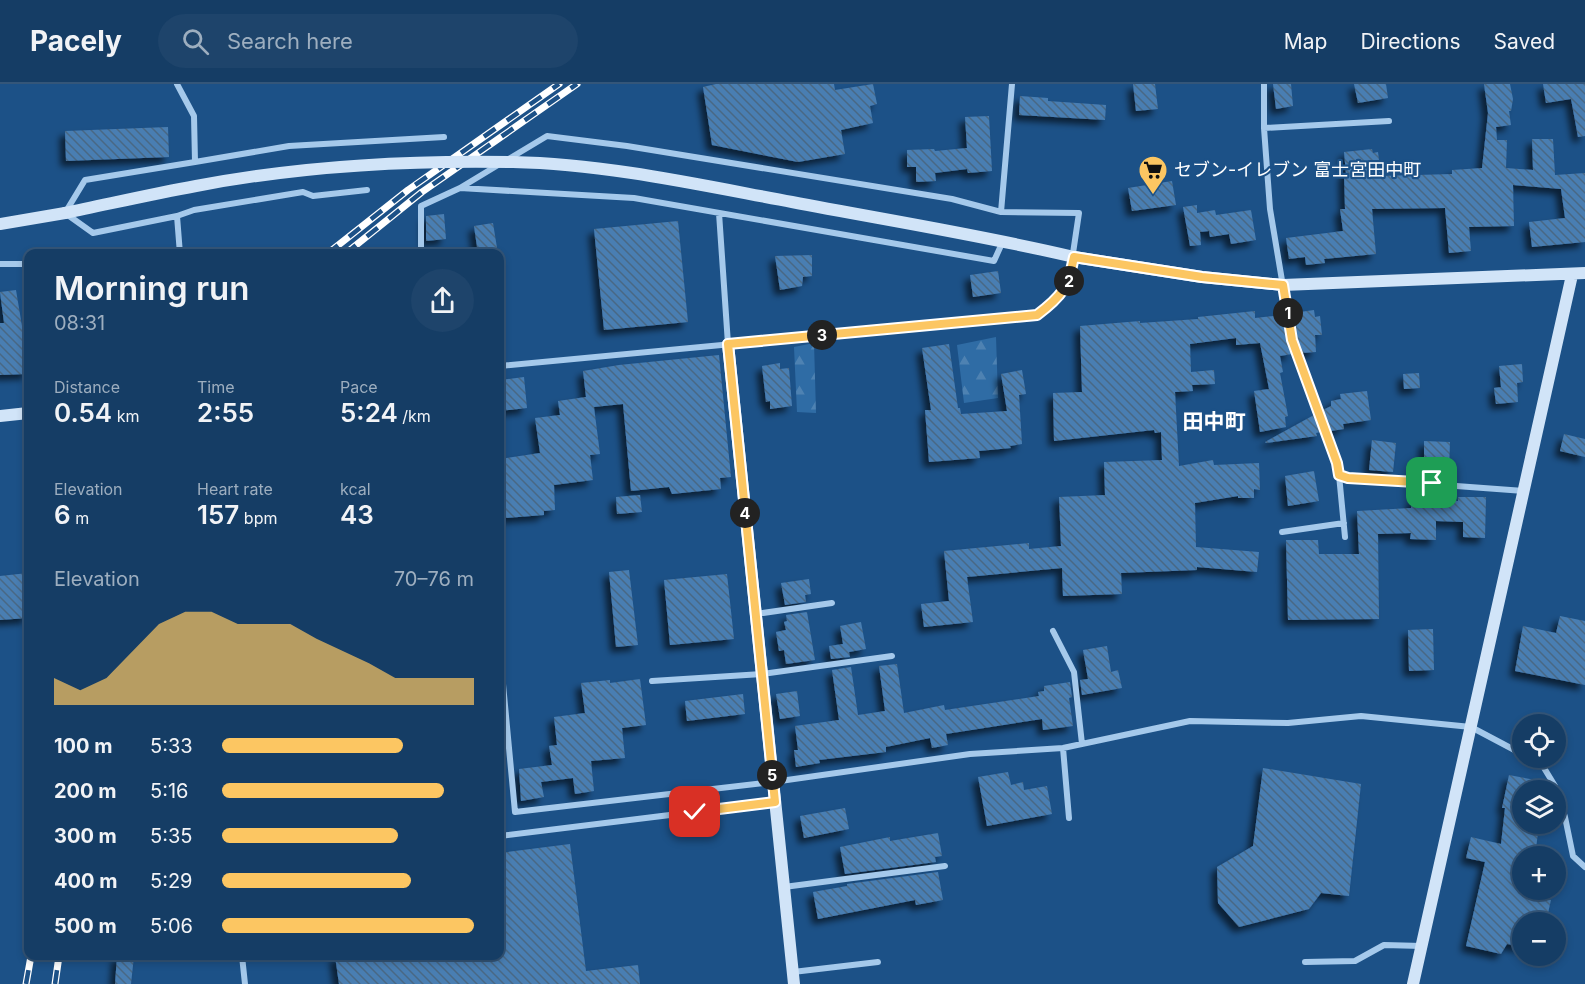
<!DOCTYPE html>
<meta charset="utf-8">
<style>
:root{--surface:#153d65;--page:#1e446b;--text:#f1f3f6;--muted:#9daebf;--line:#345679;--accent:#fcc662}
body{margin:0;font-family:Inter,"Noto Sans JP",sans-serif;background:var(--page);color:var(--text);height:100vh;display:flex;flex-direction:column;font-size:22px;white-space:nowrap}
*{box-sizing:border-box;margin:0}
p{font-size:20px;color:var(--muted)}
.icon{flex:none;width:33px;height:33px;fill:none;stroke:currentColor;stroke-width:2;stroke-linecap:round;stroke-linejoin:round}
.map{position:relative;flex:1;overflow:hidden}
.side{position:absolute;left:24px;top:165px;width:480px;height:711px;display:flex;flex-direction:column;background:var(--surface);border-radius:12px;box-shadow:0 3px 9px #0003,0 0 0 2px var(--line)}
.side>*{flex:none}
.tools{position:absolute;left:1512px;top:630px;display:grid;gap:12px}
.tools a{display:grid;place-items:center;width:54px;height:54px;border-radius:50%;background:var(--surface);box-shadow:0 3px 9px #0003,0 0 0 2px var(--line);font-size:30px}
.pin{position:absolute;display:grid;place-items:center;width:51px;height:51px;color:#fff;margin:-26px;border-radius:12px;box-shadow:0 3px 9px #0006}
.km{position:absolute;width:30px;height:30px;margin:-15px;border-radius:50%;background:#222;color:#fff;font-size:16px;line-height:30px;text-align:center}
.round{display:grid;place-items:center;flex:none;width:63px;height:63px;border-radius:32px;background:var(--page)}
.summary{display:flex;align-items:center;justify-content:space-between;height:102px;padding:0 30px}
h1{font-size:33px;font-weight:600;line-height:45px}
.figures{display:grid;grid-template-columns:repeat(3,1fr);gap:9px;height:102px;padding:6px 30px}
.figures div{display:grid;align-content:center}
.figures b{font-size:26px;font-weight:600}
.figures small{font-size:16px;font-weight:400}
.figures p{font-size:16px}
.chart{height:168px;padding:12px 30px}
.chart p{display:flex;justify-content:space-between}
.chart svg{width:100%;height:108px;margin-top:6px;fill:var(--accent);opacity:.7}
ul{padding:0 30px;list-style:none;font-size:20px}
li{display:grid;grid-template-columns:96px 72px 1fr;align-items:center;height:45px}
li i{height:15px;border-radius:8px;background:var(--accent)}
header{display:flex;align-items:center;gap:36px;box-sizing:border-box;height:84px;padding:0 30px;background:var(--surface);border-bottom:2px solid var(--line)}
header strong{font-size:28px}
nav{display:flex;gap:33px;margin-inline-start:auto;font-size:21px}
.search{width:420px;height:54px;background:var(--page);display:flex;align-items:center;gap:15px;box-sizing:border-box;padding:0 21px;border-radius:33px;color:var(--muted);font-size:22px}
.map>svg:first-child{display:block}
</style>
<header>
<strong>Pacely</strong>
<div class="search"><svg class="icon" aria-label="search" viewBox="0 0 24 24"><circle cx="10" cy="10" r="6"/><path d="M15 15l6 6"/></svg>Search here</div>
<nav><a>Map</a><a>Directions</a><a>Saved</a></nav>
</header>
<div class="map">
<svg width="1585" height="900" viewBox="0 0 1585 900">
<defs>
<pattern id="forest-firs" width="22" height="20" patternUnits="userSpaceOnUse" patternTransform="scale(1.5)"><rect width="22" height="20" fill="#2f6ca5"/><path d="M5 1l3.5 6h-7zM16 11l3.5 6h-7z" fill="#4e82b2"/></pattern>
<pattern id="building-back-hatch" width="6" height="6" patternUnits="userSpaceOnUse" patternTransform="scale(1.5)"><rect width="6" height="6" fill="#497eb2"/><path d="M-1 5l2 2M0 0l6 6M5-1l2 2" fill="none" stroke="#4a6884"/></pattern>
<filter id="shadow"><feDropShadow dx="-5.5" dy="5.5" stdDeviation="3" flood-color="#0009"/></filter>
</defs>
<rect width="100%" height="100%" fill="#1c5187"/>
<path fill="url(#forest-firs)" d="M996 253 998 314 964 319 957 261Z
M814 259 816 329 797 328 794 263Z"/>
<path fill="url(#building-back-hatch)" filter="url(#shadow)" d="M716 0H834L835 6 873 0 877 20 870 22 873 39 841 46 845 70 798 78 712 61 703 3Z
M1133 0H1155L1158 25 1136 27Z
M1273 0H1291L1293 22 1276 25Z
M1354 0H1386L1388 14 1358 19Z
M1484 0H1510L1513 15 1511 27H1509L1511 41 1496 43 1497 56H1507L1506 84 1533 86 1532 55H1553L1555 91 1585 89V158L1532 163 1529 138 1565 134 1561 105 1513 101 1514 142 1469 143 1471 167 1449 169 1445 124 1372 125 1376 170 1324 175 1325 179 1306 181 1305 173 1289 175 1286 154 1343 147 1340 125H1345L1344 90H1346L1344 68 1372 65 1373 69 1378 68 1381 92 1452 90V86L1482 84 1488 29Z
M1543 0H1585V52L1578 53 1571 15 1546 19Z
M1020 12 1048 14V17L1106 21 1105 36 1019 31Z
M989 32 992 87 968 89 967 85 935 89 936 97 916 98V83H907V66L934 65 935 67 967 64 965 33Z
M168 43 169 73 66 77 65 47Z
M1172 97 1176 121 1132 127 1128 104Z
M1197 121V129L1215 126 1216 131 1251 126 1256 156 1231 160 1229 150 1210 153 1209 147 1200 148 1201 161 1190 162 1183 123Z
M444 130 446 155 426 157V132Z
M678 137 688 238 604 246 594 145Z
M493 139 498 170H478L474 142Z
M812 171V192L803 193 802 202 780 206 775 172Z
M998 187 1001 209 973 213 970 191Z
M16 206 24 254H28V290L0 291V239H4L0 208Z
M1314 226 1315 233 1320 232 1322 251H1315L1316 268 1302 269 1297 255 1293 229Z
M1255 227V234L1282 231 1287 257 1292 270 1280 272 1283 288 1280 289 1288 332 1285 333 1286 343 1260 348 1254 307 1269 305 1260 259 1236 261V254L1190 260 1191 288 1214 286 1215 300 1192 301 1193 307 1175 308 1179 382 1213 376 1214 381 1259 379 1260 406 1254 405V414H1238V412L1195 419 1196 463 1259 468 1257 488 1197 483V486L1121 489 1122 510 1063 512 1062 484 967 493 973 538 924 543 921 520 949 517 944 467 1029 459V465L1061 462 1059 413 1105 411 1104 378 1162 376 1161 348 1155 349 1154 346 1054 357 1053 309 1082 308 1080 242 1140 237V239L1198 235V233Z
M949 260 958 324H960L961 330 1007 327 1001 290 1022 286 1026 310 1019 311 1022 360 1010 362 1011 364 979 367 980 374 929 378 925 326H931L922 264Z
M719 271 731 393 720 394 721 405 672 410 669 403 631 407 623 320 594 323 600 370 590 371 593 396 554 401 555 426 544 427V431L506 434 504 405 500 406V375L540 369 535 334 560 331 558 317 586 313 583 287 619 281Z
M780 279V285L789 284 792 322 770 325V317L766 318 762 282Z
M1522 280 1523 298 1517 299 1518 318 1496 320 1494 304 1501 303 1499 282Z
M1419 289 1420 304 1404 305 1403 290Z
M524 293 527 324 500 327V296Z
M1367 307 1371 336 1343 340 1344 345 1331 347 1323 326 1331 322V317L1341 315 1340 310Z
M1314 331 1320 348 1316 349 1317 352 1266 359 1265 358Z
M1564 350 1585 355V373L1560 367Z
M1372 356 1396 359 1393 388 1369 386Z
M1424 357 1450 358 1449 387H1424Z
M1314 387 1319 417 1288 422 1285 392Z
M640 411 642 428 617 430 616 413Z
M1458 413H1486L1485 454 1463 453V438L1436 437V456L1410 455 1411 449 1378 450 1379 535 1288 536 1286 456H1318L1319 470H1359L1357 427 1411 424 1412 415 1458 417Z
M629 486 638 561 616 563 609 488Z
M28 489V534L0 536V492Z
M727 490 734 555 670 561 664 496Z
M809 495 811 510 805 511 806 518 785 521 781 499Z
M807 528 815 576 786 580 784 566 779 567 776 548 786 546 784 538 787 537 786 531Z
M1560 532 1585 537V601L1515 587 1523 542 1556 549Z
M861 538 866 565 849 568 850 573 831 575 829 562 843 560 840 542Z
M1433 545 1434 586 1409 587 1408 546Z
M1107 562 1111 588 1118 586 1122 604 1082 611 1080 596 1088 595 1083 566Z
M897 580 904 629 944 621 945 626 1039 612 1038 608 1044 607V602L1070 598 1072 613 1069 614 1073 642 1043 646 1042 635 946 650 948 661 932 664 930 654 886 663V668L819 676 820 679 796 683 794 666H798L795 642 839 636 832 586 851 583 858 631 885 627 879 582Z
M640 595 646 641 622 644 625 674 591 677 594 707 575 710 573 694 541 698 544 713 521 717 519 685 552 681 549 662 557 661 554 633 585 629 581 599 610 596V599Z
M797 607 800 632 780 635 776 610Z
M743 610 745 630 687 637 685 617Z
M1263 684 1361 700 1349 812 1321 809 1309 825 1239 843 1218 819 1217 783 1253 762Z
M1008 688 1011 701 1023 698 1024 706 1047 702 1052 730 987 742 978 693Z
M1509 691 1546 698 1550 704 1551 706H1522V740H1539L1536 765 1525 764 1524 772H1522V810L1551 816 1546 838H1522V863L1507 860 1501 870 1466 862 1485 778 1466 774 1471 753 1501 760 1505 724H1502Z
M845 724 849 745 804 754 800 732Z
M938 749 942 772 935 773 936 778 845 790 840 763 890 753V757Z
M570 760 586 887 638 881 640 900H339L335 872H500V769Z
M938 788 943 816 916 821 915 816 818 835 813 808 847 802V800Z
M117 872H134L131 900H115Z"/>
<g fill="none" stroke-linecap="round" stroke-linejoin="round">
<path stroke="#a5c9eb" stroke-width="6" d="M177 0 194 32 195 78 85 96 65 129 93 149 177 132 194 126 303 108 313 112 367 106
M1264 0V44L1270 125 1292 256 1337 379 1339 391 1348 394 1524 407
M1264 44 1389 37
M195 78 289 62 444 53
M460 104 498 81
M1001 128 1012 0
M719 129 728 260
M177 132 180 170
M421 170V122L460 104 634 114 994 177 1003 157
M0 180H28
M500 282 1037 231 1057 216 1069 196 1079 129 1001 128 952 115 627 62 547 52 507 76
M1339 391 1345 453
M1282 448 1344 439
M756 530 832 519
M1053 547 1074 588 1082 660
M500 568 515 728 773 698 970 670 1063 664 1190 637 1288 639 1361 632 1471 643 1522 670
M652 597 762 590 892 572
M1063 664 1069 734
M1530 674 1541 679 1555 702 1565 733 1573 772 1585 783
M500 752 775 718
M784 803 945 782
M242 872 245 900
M1305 878 1355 877 1384 861 1422 862
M793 888 878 878"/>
<path stroke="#d1e4f8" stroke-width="12" d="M0 140 65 129
M1074 173 1202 193 1283 201 1585 189
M728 260 794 900
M0 332 28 329
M1413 900 1572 191"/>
<g stroke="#fff" stroke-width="7">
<path id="rail" d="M327 170 408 106 559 0
M345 170 422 108 577 0
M26 900 31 872
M55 900 59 872"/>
</g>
<use href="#rail" stroke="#1c5187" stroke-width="4.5" stroke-dasharray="14" stroke-linecap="butt"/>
<path stroke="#d1e4f8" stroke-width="12" d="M65 129C109 120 152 110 196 102 300 82 407 76 513 78 607 80 700 101 792 118 886 136 981 151 1074 173"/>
</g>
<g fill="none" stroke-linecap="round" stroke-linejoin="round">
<g stroke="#fff" stroke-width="12">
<path id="route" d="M695 728 775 718 728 260 1037 231C1062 212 1068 204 1074 173L1202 193 1283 201 1292 256 1337 379 1339 391 1348 394 1432 399"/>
</g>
<use href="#route" stroke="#fcc662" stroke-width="8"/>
</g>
<defs>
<g id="supermarket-pin" transform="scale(1.5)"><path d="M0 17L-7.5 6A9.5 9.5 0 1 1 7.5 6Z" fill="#fcc662" stroke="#1c5187"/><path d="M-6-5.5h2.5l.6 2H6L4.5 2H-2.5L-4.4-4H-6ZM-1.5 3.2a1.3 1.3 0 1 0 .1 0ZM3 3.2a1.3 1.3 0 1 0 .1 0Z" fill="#111"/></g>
</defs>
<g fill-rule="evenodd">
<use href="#supermarket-pin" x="1153" y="86"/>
</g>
<g text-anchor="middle" stroke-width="4.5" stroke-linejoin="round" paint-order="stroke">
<g font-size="18" fill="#fff" stroke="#1c5187" text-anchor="start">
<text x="1174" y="92">セブン-イレブン 富士宮田中町</text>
</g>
<g font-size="21" font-weight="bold" fill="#fff" stroke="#1c5187">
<text x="1214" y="345">田中町</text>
</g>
</g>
</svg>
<div class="tools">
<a><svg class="icon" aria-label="locate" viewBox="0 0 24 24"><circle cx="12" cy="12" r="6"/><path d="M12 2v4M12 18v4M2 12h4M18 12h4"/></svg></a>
<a><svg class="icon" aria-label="layers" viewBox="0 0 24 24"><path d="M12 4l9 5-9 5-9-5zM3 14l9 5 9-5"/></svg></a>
<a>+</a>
<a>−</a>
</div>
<div class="pin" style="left:1432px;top:399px;background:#1e9e55"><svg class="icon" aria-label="arrive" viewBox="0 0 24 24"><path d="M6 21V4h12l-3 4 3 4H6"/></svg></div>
<div class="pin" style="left:695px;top:728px;background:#d93025"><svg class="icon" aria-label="check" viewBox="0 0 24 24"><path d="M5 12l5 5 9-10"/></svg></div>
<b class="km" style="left:1288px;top:229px">1</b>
<b class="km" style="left:1069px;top:197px">2</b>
<b class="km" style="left:822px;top:251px">3</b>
<b class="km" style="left:745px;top:429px">4</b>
<b class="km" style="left:772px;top:691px">5</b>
<section class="side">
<div class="summary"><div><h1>Morning run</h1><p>08:31</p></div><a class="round"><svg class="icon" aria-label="share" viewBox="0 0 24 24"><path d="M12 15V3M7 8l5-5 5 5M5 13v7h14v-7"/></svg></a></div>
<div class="figures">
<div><p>Distance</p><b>0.54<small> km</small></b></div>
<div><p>Time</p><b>2:55</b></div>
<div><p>Pace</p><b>5:24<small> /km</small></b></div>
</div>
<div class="figures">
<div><p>Elevation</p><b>6<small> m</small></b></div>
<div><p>Heart rate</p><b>157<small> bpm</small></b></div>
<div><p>kcal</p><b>43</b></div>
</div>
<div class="chart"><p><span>Elevation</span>70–76 m</p>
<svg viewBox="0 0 160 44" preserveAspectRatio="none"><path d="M0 44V33L10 38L20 33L30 22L40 11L50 6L60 6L70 11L80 11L90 11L100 17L110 22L120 27L130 33L140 33L150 33L160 33V44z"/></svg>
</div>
<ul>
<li><b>100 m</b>5:33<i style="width:72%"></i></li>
<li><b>200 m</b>5:16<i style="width:88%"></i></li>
<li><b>300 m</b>5:35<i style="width:70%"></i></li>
<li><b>400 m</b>5:29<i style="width:75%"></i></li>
<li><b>500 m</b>5:06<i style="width:100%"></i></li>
</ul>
</section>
</div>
